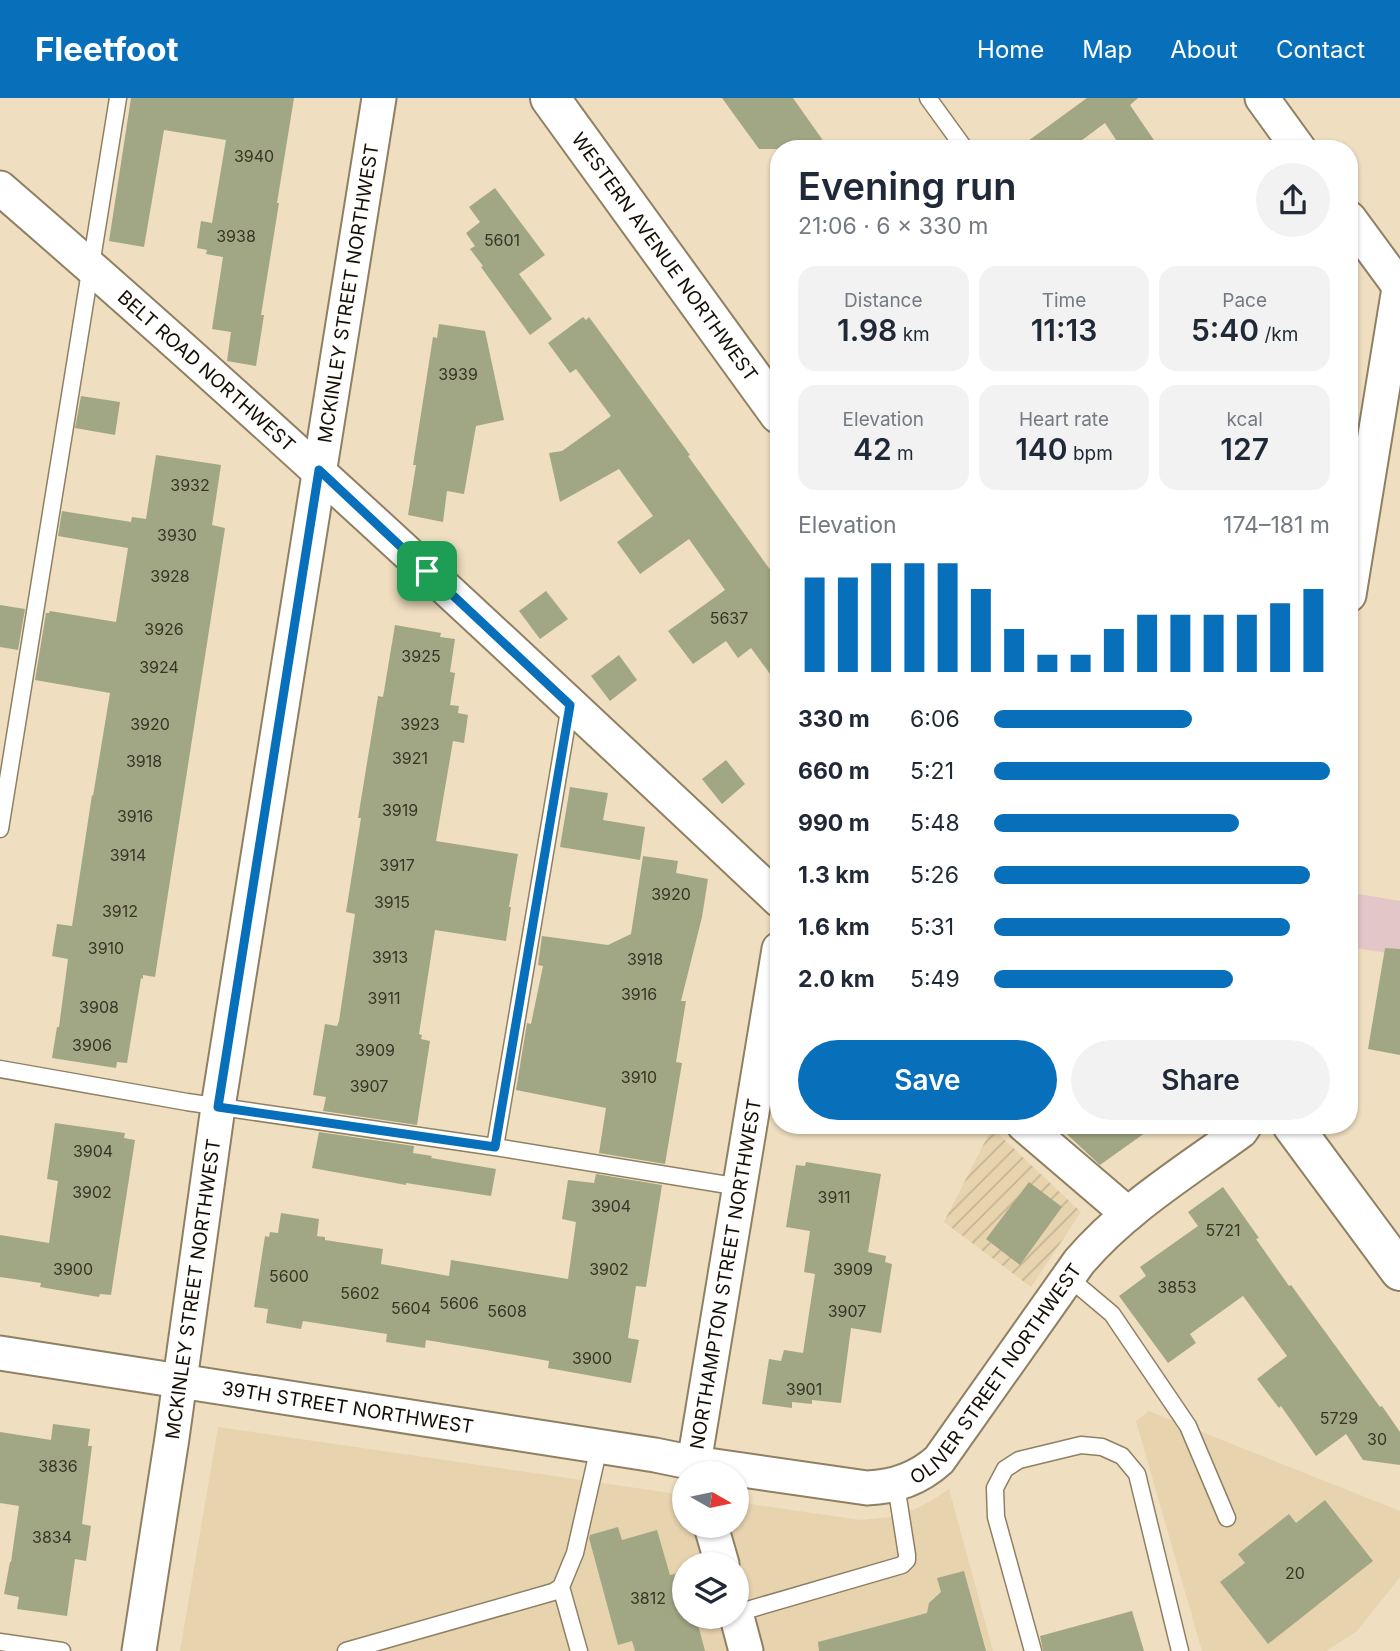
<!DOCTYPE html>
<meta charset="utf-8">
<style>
:root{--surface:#fff;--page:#f2f2f3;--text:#1f2937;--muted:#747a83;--accent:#086fbb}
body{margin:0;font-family:Inter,sans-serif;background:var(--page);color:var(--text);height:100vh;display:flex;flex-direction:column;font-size:26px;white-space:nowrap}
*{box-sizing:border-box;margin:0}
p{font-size:23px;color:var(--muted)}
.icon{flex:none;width:38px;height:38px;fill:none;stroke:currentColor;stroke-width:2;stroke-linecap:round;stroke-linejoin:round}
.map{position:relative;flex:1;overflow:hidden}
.details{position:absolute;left:770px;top:42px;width:588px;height:994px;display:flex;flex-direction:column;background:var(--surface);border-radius:28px;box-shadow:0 2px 5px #0004}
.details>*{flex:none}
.needle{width:46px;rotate:99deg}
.controls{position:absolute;left:672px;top:1363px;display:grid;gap:14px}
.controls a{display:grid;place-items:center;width:77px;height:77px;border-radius:50%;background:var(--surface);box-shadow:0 2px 5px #0004;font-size:35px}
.pin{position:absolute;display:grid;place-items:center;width:60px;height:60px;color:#fff;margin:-30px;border-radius:14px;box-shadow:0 4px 10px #0006}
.round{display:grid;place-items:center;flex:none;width:74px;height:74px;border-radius:37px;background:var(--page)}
.head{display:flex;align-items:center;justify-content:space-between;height:119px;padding:0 28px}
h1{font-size:38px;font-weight:600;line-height:52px}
.metrics{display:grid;grid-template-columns:repeat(3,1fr);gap:10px;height:119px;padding:7px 28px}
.metrics div{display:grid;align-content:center;border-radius:18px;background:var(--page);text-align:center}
.metrics b{font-size:30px;font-weight:600}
.metrics small{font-size:19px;font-weight:400}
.metrics p{font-size:19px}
.chart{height:196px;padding:14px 28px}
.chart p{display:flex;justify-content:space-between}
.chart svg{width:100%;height:126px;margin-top:7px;stroke:var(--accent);stroke-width:6}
.primary-button{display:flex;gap:14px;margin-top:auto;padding:14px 28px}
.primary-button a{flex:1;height:80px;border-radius:42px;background:var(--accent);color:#fff;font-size:28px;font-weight:600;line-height:80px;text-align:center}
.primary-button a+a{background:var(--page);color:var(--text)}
ul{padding:0 28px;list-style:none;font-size:23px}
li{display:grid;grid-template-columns:112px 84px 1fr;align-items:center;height:52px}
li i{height:18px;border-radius:9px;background:var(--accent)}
header{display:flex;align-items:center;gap:42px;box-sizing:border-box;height:98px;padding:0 35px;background:var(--accent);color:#fff}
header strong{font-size:33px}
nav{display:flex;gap:38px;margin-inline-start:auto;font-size:24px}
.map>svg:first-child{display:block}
</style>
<header>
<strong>Fleetfoot</strong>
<nav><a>Home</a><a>Map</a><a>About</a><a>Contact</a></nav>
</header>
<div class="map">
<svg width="1400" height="1553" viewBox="0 0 1400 1553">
<defs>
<pattern id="industrial-furrows" width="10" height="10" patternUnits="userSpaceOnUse" patternTransform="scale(1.75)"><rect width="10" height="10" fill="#e7d3ae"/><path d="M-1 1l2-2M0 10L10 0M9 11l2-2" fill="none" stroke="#c5b494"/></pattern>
</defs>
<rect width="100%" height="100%" fill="#efdec0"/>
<path fill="#e7d3ae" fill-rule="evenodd" d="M1149 1313 1400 1413V1479L1357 1533 1326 1553H1202L1136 1323Z
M218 1329 684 1397V1428H737V1404L861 1422 890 1419 913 1412 931 1403 949 1391 993 1553H180ZM684 1466H737V1519H684Z"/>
<path fill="url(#industrial-furrows)" d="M992 1030 1081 1114 1031 1189 944 1124Z"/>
<path fill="#e3c7c8" d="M1353 795 1400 803V857L1349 849V815Z"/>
<path fill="#a1a785" d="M131 0H294L277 105H279L261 217H264L256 268 227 263 231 234 212 231 223 159 206 156 207 152 197 150 201 123 212 125 226 42 164 32 144 149 109 143Z
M722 0H793L829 51H759Z
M1087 0H1138L1130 7 1160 51H1122L1105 25 1070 51H1017Z
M495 90 545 157 519 176 552 221 530 237 481 169 483 168 470 151 475 148 466 135 480 124 469 109Z
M583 219 586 222 589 219 690 357 688 358 779 484V588L751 550 738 560 726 543 693 566 668 533 725 492 689 441 640 476 617 444 653 418 619 371 560 404 549 355 562 353 611 318 576 271 570 275 548 245Z
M439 226 485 233 504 322 476 328 464 396 447 393 443 424 408 417 416 367H413L433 239 437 240Z
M81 298 120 304 115 337 75 330Z
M156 357 221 367 212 427 225 430 155 879 143 877V881L141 880 127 965 117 964 116 970 52 960 57 929H59L68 861 52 858 57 826 72 828 92 697 93 698 110 595 35 582 46 515H49L50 513 116 524 128 450 58 438 62 413 131 424 132 419 146 421Z
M546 493 568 521 540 541 519 513Z
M0 507 25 511 18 552 0 549Z
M395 527 441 535 440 539 455 541 450 574 455 575 450 607 459 608 458 615 468 617 464 645 453 643 436 743 518 756 509 809H511L506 843 435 832 419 936 422 937 421 941 430 943 417 1027 323 1013 326 999 313 997 325 926 337 928 339 923 355 816 346 814 361 720H358L378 598 383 599Z
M619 557 637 582 610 603 591 578Z
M726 662 745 686 722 706 702 681Z
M570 689 608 695 603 722 645 729 640 762 560 749Z
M643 758 678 763 676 775 708 781 702 819 681 903H686L676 964 682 965 665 1066 599 1055 606 1010 516 992 527 925 531 926 543 868 538 867 542 838 608 847 631 836Z
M1385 850 1400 851V957L1368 951Z
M55 1025 125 1035 124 1040 135 1042 111 1197 100 1196 99 1199 40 1189 41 1185 0 1179V1137L49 1145 58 1083 47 1081Z
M1057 1027H1156L1100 1067Z
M319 1034 414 1048 413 1055 432 1058 431 1060 496 1071 491 1098 406 1085V1087L312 1070Z
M806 1064 881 1076 868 1154 886 1158 885 1164 892 1166 881 1235 851 1230 841 1305 812 1302V1306L792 1304V1310L762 1306 769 1261 781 1263 784 1252 803 1255 815 1176 804 1174 810 1133 786 1129 796 1067 805 1068Z
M596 1076 662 1087 646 1189 636 1188 628 1240 639 1242 631 1285 548 1270 549 1263 486 1252 426 1242 425 1250 386 1244 387 1236 303 1223 301 1231 266 1225 268 1211 254 1209 265 1138 269 1139 270 1134 278 1135 281 1115 319 1121 317 1138 325 1139V1142L383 1151 381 1166 449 1178 451 1162 568 1181 576 1124 562 1121 568 1082 594 1085Z
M1029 1084 1062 1109 1020 1167 986 1141Z
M1223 1089 1259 1140 1256 1141 1289 1188 1291 1187 1380 1309 1382 1308 1400 1334V1367L1363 1362 1346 1336 1316 1358 1281 1308 1279 1310 1257 1281 1287 1258 1243 1198 1190 1236 1196 1245 1168 1265 1119 1198 1146 1178 1140 1169 1198 1128 1188 1114Z
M53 1326 90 1331 88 1348H92L82 1426 91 1428 86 1463 75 1461 67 1518 17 1511 19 1499 4 1496 10 1464H11L19 1408 0 1405V1334L51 1342Z
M1325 1402 1373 1463 1268 1546 1220 1484 1245 1465 1238 1456 1289 1416 1296 1425Z
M618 1429 622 1442 657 1432 670 1477 684 1474V1519H696L705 1553H635L632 1543 618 1547 589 1440 590 1437Z
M964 1473 986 1553H819L818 1544 927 1515 929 1505 941 1494 937 1480Z
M1132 1513 1144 1553H1043L1040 1538Z"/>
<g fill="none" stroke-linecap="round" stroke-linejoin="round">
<g stroke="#8f8064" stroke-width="19">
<path id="lane" d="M928 0 965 51
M0 731 118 0
M0 971 187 1004 495 1049 740 1089
M495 1049 570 607
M1068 1179 1112 1216 1188 1328 1227 1420
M737 1515 902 1467 907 1462V1457L896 1387
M0 1544 62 1553
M346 1553 553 1494 561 1489
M579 1553 561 1489 575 1455 599 1349
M1033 1553 996 1419 995 1390 1005 1371 1019 1362 1081 1347 1102 1349 1122 1358 1137 1376 1180 1553"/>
</g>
<g stroke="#8f8064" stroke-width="37">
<g id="street">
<path d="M1262 0 1299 51"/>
<path id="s1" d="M0 90C266 320 523 561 779 802"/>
<path d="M1349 120 1399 188"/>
<path d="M1349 497 1400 184"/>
<path d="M1024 1027 1128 1116"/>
<path id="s2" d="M0 1255 655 1357 694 1365 867 1390C895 1389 918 1381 939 1362L1079 1164C1124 1111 1185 1074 1241 1033L1245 1027"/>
<path id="s3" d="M697 1376 694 1365 779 851"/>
<path d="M711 1428 722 1466"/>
<path d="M737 1519 746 1553"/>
<path id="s4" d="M139 1553 172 1340 218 1009 379 0"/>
</g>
</g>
<g stroke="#8f8064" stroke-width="42">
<g id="primary">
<path id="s5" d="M550 0 779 316"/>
<path d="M1292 1027 1400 1173"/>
</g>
</g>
<use href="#lane" stroke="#fff" stroke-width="16"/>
<use href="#street" stroke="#fff" stroke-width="33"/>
<use href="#primary" stroke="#fff" stroke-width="38"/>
</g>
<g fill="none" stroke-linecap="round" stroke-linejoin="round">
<g stroke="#fff" stroke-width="14">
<path id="route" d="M319 372 570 607 495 1049 218 1009Z"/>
</g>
<use href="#route" stroke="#086fbb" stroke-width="9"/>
</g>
<g text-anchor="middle" stroke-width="7" stroke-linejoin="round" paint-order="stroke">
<g font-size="16" fill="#383525">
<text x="254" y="64">3940</text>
<text x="236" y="144">3938</text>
<text x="502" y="148">5601</text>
<text x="458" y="282">3939</text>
<text x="190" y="393">3932</text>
<text x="177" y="443">3930</text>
<text x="170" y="484">3928</text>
<text x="729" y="526">5637</text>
<text x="164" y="537">3926</text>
<text x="421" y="564">3925</text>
<text x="159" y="575">3924</text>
<text x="150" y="632">3920</text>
<text x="420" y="632">3923</text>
<text x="410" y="666">3921</text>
<text x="144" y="669">3918</text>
<text x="400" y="718">3919</text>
<text x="135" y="724">3916</text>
<text x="128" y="763">3914</text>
<text x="397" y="773">3917</text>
<text x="671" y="802">3920</text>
<text x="392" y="810">3915</text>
<text x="120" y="819">3912</text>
<text x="106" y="856">3910</text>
<text x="390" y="865">3913</text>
<text x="645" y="867">3918</text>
<text x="639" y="902">3916</text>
<text x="384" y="906">3911</text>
<text x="99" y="915">3908</text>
<text x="92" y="953">3906</text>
<text x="375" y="958">3909</text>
<text x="639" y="985">3910</text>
<text x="369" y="994">3907</text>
<text x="93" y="1059">3904</text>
<text x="92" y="1100">3902</text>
<text x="834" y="1105">3911</text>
<text x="611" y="1114">3904</text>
<text x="1223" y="1138">5721</text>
<text x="73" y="1177">3900</text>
<text x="609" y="1177">3902</text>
<text x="853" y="1177">3909</text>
<text x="289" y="1184">5600</text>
<text x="1177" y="1195">3853</text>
<text x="360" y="1201">5602</text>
<text x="459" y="1211">5606</text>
<text x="411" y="1216">5604</text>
<text x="507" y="1219">5608</text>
<text x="847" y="1219">3907</text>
<text x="592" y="1266">3900</text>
<text x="804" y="1297">3901</text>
<text x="1339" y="1326">5729</text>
<text x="1377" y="1347">30</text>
<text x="58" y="1374">3836</text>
<text x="52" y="1445">3834</text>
<text x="1295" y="1481">20</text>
<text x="648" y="1506">3812</text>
</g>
<g font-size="19" fill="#150f05" stroke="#efdec0">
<text dy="7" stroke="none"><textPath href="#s5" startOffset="196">WESTERN AVENUE NORTHWEST</textPath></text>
<text dy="7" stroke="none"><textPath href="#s4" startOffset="1374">MCKINLEY STREET NORTHWEST</textPath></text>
<text dy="7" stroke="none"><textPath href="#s1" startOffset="276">BELT ROAD NORTHWEST</textPath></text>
<text dy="7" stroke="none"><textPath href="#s3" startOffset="203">NORTHAMPTON STREET NORTHWEST</textPath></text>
<text dy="7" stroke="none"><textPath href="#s4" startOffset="366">MCKINLEY STREET NORTHWEST</textPath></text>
<text dy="7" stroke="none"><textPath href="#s2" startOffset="1059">OLIVER STREET NORTHWEST</textPath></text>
<text dy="7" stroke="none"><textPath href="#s2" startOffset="352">39TH STREET NORTHWEST</textPath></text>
</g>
</g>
</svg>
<div class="controls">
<a><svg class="needle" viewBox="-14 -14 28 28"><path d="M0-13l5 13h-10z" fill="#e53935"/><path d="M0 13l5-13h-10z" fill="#747a83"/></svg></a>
<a><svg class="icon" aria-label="layers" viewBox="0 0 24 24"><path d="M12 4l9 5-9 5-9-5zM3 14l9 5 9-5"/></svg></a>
</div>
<div class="pin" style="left:427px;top:473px;background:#1e9e55"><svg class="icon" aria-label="arrive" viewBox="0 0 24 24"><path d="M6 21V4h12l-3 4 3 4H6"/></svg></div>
<section class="details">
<div class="head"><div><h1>Evening run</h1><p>21:06 · 6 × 330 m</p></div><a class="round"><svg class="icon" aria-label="share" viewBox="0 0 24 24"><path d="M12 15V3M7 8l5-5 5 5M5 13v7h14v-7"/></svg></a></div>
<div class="metrics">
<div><p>Distance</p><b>1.98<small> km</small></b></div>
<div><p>Time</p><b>11:13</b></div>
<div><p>Pace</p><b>5:40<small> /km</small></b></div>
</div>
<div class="metrics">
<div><p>Elevation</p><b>42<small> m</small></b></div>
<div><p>Heart rate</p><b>140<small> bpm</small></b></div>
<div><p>kcal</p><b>127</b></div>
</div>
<div class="chart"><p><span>Elevation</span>174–181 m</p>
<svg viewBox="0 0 160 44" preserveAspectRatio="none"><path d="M5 44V11M15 44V11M25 44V6M35 44V6M45 44V6M55 44V15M65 44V29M75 44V38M85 44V38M95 44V29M105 44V24M115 44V24M125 44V24M135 44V24M145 44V20M155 44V15"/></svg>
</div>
<ul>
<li><b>330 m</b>6:06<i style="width:59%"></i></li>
<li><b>660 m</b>5:21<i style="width:100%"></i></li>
<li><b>990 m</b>5:48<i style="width:73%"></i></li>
<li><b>1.3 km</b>5:26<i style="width:94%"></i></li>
<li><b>1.6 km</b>5:31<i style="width:88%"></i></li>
<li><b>2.0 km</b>5:49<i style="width:71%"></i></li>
</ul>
<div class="primary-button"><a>Save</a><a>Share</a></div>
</section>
</div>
